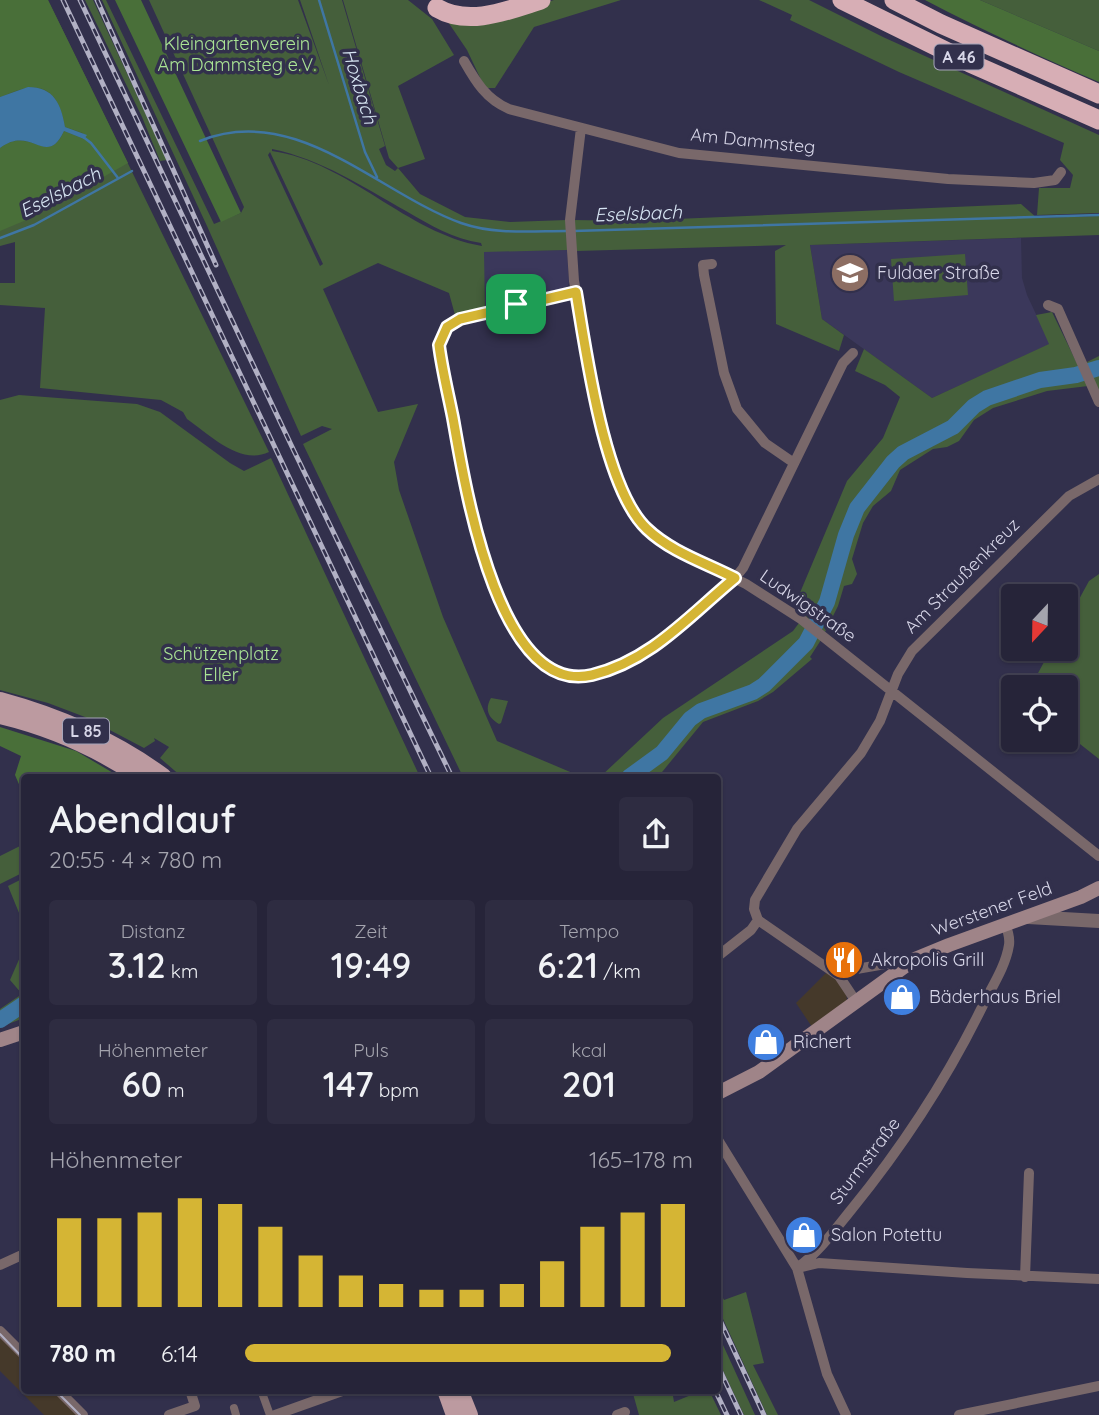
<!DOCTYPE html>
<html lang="de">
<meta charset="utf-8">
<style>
:root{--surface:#262439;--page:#2e2c41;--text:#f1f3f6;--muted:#a4a4ae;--line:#424153;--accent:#d5b534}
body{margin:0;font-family:Quicksand,sans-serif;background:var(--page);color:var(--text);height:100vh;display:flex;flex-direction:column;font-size:26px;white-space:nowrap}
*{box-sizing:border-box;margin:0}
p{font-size:23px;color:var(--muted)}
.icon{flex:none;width:38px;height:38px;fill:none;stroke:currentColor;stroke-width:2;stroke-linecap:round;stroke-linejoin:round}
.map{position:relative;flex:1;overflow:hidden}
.panel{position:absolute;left:21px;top:774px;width:700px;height:620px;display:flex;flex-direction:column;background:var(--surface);border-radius:7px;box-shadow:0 2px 5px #0004,0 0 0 2px var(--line)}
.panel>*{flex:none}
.needle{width:46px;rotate:202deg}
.controls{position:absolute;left:1001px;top:584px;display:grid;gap:14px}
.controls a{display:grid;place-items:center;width:77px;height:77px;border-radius:7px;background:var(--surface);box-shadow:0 2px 5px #0004,0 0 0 2px var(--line);font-size:35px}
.pin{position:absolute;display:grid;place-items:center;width:60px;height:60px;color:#fff;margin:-30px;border-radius:14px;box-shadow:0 4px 10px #0006}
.round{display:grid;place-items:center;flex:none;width:74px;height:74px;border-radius:7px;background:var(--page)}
.overview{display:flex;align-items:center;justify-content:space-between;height:119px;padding:0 28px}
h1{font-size:38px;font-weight:600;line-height:52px}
.figures{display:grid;grid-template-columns:repeat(3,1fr);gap:10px;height:119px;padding:7px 28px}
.figures div{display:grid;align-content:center;border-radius:7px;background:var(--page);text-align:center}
.figures b{font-size:35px;font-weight:600}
.figures small{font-size:19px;font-weight:400}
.figures p{font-size:19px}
.chart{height:196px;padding:14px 28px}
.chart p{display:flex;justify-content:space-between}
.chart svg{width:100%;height:126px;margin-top:7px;stroke:var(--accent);stroke-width:6}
ul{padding:0 28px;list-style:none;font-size:23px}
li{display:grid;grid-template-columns:112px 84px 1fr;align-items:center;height:52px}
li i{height:18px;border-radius:9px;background:var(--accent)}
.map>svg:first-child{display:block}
</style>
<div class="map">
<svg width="1099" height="1415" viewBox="0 0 1099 1415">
<rect width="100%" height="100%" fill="#32304c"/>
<path fill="#45392a" d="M831 971 846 989 847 1002 814 1030 796 1003 825 974Z
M0 1337 24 1361V1390H52L78 1415H44L0 1371Z"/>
<path fill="#3b385b" d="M1021 238 1022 278 1027 295 1050 344 932 398 822 319 810 245Z
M567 250 569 283 565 291 485 310 483 251Z"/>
<path fill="#455f3b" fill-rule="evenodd" d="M0 0H48L269 452C240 466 209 434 187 419L183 412 161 400 40 388 45 308 0 305V283H15V242L0 246Z
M85 0H93L167 160 160 161 142 117Z
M102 0H106L214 224 241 213 244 207 149 0H298L329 85 300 0H342L385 146 379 149 386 165 395 171 398 168 389 158 343 0H408L432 19 454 55 398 86 425 159 398 168 420 194 465 217 510 222 567 220V250L484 252 485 310 455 315 449 293 378 263 323 289 378 412 418 404 394 462 399 490 443 617 497 741 582 777H463L303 444 332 429 322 426 301 436 207 226ZM272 149C321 159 363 187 406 211 430 225 453 239 481 243L482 246C406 233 349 162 272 151ZM270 152 323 264 320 266 268 155Z
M554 0H621L534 27 495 88H485L467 50 446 19 510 14Z
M759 0H809L883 37 1099 135V213L1037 215 1039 188H1070L1073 175 1060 160 1064 143 899 72 790 20 792 15Z
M980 0H1099V51Z
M1021 204 1037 218 1099 216V235L810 245 822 319 844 335 839 351 776 324 775 251 786 245 576 251 574 220 629 221Z
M965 254 968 295 894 301 891 259Z
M1052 312 1088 386 1047 391 993 408 974 420 959 441 947 447 933 449 900 470 891 491 873 506 863 523 852 559 857 574 852 584 844 586 838 606 825 632 794 607 847 481 883 438 900 397 885 385 855 371 864 349 932 398 1049 344 1036 315Z
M1099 356V395L1085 363Z
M19 395 137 404 160 412 230 463 244 471 271 458 420 777H182L160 758 169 747 154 738 155 741 144 748 85 717 48 703 0 690V400Z
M1099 574V759L1066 733V688H1030L1051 649H1066V623L1089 581Z
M799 623 821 640 810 657 812 659 773 692 758 701 703 722 658 777H600L663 718 793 631Z
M491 698 508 701 501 723 499 724C489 718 484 710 491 698Z
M24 844V872L0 884V856Z
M24 878V925L8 886Z
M24 948V1018L0 1027V1009L22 994 10 980Z
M718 1288 724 1300 746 1292 764 1363 753 1365 778 1415H767L718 1308Z
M718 1334 750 1404 755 1415H744L718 1360Z
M632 1390H672L674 1402 691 1395 688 1390H709L721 1415H639Z"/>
<path fill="#496f39" d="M0 0H48L128 163 31 218 0 231V148C31 125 48 168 64 131L84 139 83 133 65 127C61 106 54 84 27 88 18 89 9 94 0 97Z
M115 0H141L241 213 221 222Z
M925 0H980L1099 51V82C1039 56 982 30 925 0Z
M0 727 76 751 120 777H24V796L15 775 21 756 0 746Z"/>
<path fill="#3f76a3" d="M28 87C54 87 61 104 65 127L87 135 84 139 64 131C46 169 32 124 0 148V97Z"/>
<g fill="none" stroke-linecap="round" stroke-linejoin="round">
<path stroke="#3f76a3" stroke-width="2.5" d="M319 0 365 152 377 177
M82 136 91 143 118 178
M200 141C296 102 378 193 461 223 495 235 532 231 567 231
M574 231 1099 215
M0 238 34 225 132 171"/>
<path stroke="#3f76a3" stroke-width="16" d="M629 777 662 753 690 719 701 711 753 692 764 685 806 643 827 602 846 535 857 508 893 462 903 453 953 427 974 406 987 398 1040 380 1076 375 1099 368
M0 1020 24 1004"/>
<path stroke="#79686a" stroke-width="8" d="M261 1390 270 1415
M234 1408 236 1415"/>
<path stroke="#79686a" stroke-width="10" d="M464 61C476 82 486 99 509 109L679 153 948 179 1034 183 1055 180 1061 172
M581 128 570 220 574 281 595 394 607 443 620 489 637 519 668 546 746 584 801 619 1099 856
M712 264 703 265 704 275 724 373 737 409 765 443 794 463
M575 292 460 319 447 327 439 345C442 371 449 397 453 423 466 495 478 572 519 634 527 645 535 658 547 666 559 674 573 676 587 675 639 673 697 609 735 578L743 568 843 363 853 353
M1048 305 1058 309 1099 402
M758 920 754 909 755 900 797 829 861 753 880 721 898 674 912 651 1069 496 1099 479
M758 920 839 976 857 1003
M718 956 751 930 758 920
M839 976 845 971 891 963 899 969
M718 1140 797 1268 827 1374 846 1415
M0 1265 24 1254
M802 1267 819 1263 967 1273 1099 1279
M797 1268C819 1252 834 1231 851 1210 904 1145 950 1074 986 999 995 982 1006 964 1009 945 1010 938 1008 931 1005 924
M1025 1277 1029 1173
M0 1331 24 1355
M58 1390 83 1415
M169 1415 195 1406 190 1390
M275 1415 345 1390
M617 1415 625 1412
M959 1415 1099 1386"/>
<path stroke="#79686a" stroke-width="14" d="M1028 917 1099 921"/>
<path stroke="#9f8488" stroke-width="14" d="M0 1040 24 1032
M718 1093 759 1072 915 959 949 945 1081 897 1099 888"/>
<path stroke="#bc9aa0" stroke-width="18" d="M0 701C59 717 114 741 163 777
M0 715C51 727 98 748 141 777
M446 1390 455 1415
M459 1390 469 1415"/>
<path stroke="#d7aeb5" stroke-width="19" d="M842 0 970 63 1099 120
M894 0 941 24 1099 94
M437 8C469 27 509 10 541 0"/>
<path stroke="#b1b0c4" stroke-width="2" d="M0 1334 24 1359
M55 1390 80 1415"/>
<g stroke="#b1b0c4" stroke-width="5">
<path id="rail" d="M63 0 431 777
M80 0 294 451 452 777
M97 0 216 265
M718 1316 764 1415
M718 1366 741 1415
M715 1390 727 1415"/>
</g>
<use href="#rail" stroke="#32304c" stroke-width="2.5" stroke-dasharray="8" stroke-linecap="butt"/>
</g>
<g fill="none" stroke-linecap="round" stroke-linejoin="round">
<g stroke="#fff" stroke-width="14">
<path id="route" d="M576 292C586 351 604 489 647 529 671 552 706 563 735 578 690 615 651 661 592 675 497 697 464 480 453 418 448 393 442 369 439 345L447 327 460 319Z"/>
</g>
<use href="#route" stroke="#d5b534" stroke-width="9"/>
</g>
<defs>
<g id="school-disc" transform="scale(2.0125)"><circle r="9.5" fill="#8d6e63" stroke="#32304c"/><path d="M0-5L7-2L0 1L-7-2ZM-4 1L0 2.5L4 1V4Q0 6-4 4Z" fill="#fff"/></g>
<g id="restaurant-disc" transform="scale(2.0125)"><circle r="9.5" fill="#e8710a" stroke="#32304c"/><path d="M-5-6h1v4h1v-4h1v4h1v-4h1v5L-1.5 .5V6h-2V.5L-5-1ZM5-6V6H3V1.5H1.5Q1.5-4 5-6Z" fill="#fff"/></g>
<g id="shop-disc" transform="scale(2.0125)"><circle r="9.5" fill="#3f7fe0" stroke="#32304c"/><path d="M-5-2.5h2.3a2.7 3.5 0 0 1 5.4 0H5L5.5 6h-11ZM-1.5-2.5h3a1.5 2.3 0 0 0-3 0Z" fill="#fff"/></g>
</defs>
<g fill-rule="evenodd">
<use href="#school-disc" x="850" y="273"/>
<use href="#restaurant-disc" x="844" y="960"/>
<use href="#shop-disc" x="902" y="997"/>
<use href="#shop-disc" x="766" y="1042"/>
<use href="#shop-disc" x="804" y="1235"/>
</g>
<g text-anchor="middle" stroke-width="7" stroke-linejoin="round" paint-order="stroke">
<g fill="#32304c" stroke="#a6a4b9" stroke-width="2">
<rect x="934.5" y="44.5" width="49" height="25" rx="5"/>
<rect x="63" y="718.5" width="46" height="25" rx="5"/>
</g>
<g font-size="16" font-weight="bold" fill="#d7d6e8">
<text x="959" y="63">A 46</text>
<text x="86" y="737">L 85</text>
</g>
<g font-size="18" fill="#aae494" stroke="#32304c">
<text x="237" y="50">Kleingartenverein<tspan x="237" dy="21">Am Dammsteg e.V.</tspan></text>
<text x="221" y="660">Schützenplatz<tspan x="221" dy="21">Eller</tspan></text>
</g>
<g font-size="18" fill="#d7d6e8" stroke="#32304c">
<text transform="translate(753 141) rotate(6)" y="6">Am Dammsteg</text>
<text transform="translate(962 576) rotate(-45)" y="6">Am Straußenkreuz</text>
<text transform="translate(808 606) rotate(35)" y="6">Ludwigstraße</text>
<text transform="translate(992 909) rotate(-20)" y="6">Werstener Feld</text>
<text transform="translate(865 1161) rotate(-53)" y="6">Sturmstraße</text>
</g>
<g font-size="18" fill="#d7d6e8" stroke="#32304c" text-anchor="start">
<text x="877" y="279">Fuldaer Straße</text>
<text x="871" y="966">Akropolis Grill</text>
<text x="929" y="1003">Bäderhaus Briel</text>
<text x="793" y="1048">Richert</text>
<text x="831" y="1241">Salon Potettu</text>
</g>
<g font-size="19" font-style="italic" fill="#d7e5f3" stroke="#32304c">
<text transform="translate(360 86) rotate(73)" y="7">Hoxbach</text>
<text transform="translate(60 192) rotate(-27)" y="7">Eselsbach</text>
<text transform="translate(638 213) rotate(-2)" y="7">Eselsbach</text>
</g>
</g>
</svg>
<div class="controls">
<a><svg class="needle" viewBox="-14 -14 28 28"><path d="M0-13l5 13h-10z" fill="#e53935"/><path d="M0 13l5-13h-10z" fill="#a4a4ae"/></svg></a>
<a><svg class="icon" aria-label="locate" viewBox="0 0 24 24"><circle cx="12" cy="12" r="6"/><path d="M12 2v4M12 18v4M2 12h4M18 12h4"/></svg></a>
</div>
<div class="pin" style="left:516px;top:304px;background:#1e9e55"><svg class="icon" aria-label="arrive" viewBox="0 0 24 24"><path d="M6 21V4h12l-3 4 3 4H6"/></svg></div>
<section class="panel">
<div class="overview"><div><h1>Abendlauf</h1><p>20:55 · 4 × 780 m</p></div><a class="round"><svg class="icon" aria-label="share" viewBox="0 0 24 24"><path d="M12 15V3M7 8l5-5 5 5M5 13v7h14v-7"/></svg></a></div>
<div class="figures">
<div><p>Distanz</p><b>3.12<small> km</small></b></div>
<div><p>Zeit</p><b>19:49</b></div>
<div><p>Tempo</p><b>6:21<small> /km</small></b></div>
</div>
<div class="figures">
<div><p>Höhenmeter</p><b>60<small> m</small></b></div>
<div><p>Puls</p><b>147<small> bpm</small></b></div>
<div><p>kcal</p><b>201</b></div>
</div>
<div class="chart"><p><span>Höhenmeter</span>165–178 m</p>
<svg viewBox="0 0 160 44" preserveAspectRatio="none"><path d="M5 44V13M15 44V13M25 44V11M35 44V6M45 44V8M55 44V16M65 44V26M75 44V33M85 44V36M95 44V38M105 44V38M115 44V36M125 44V28M135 44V16M145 44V11M155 44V8"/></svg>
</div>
<ul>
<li><b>780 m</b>6:14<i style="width:95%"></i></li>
</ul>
</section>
</div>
